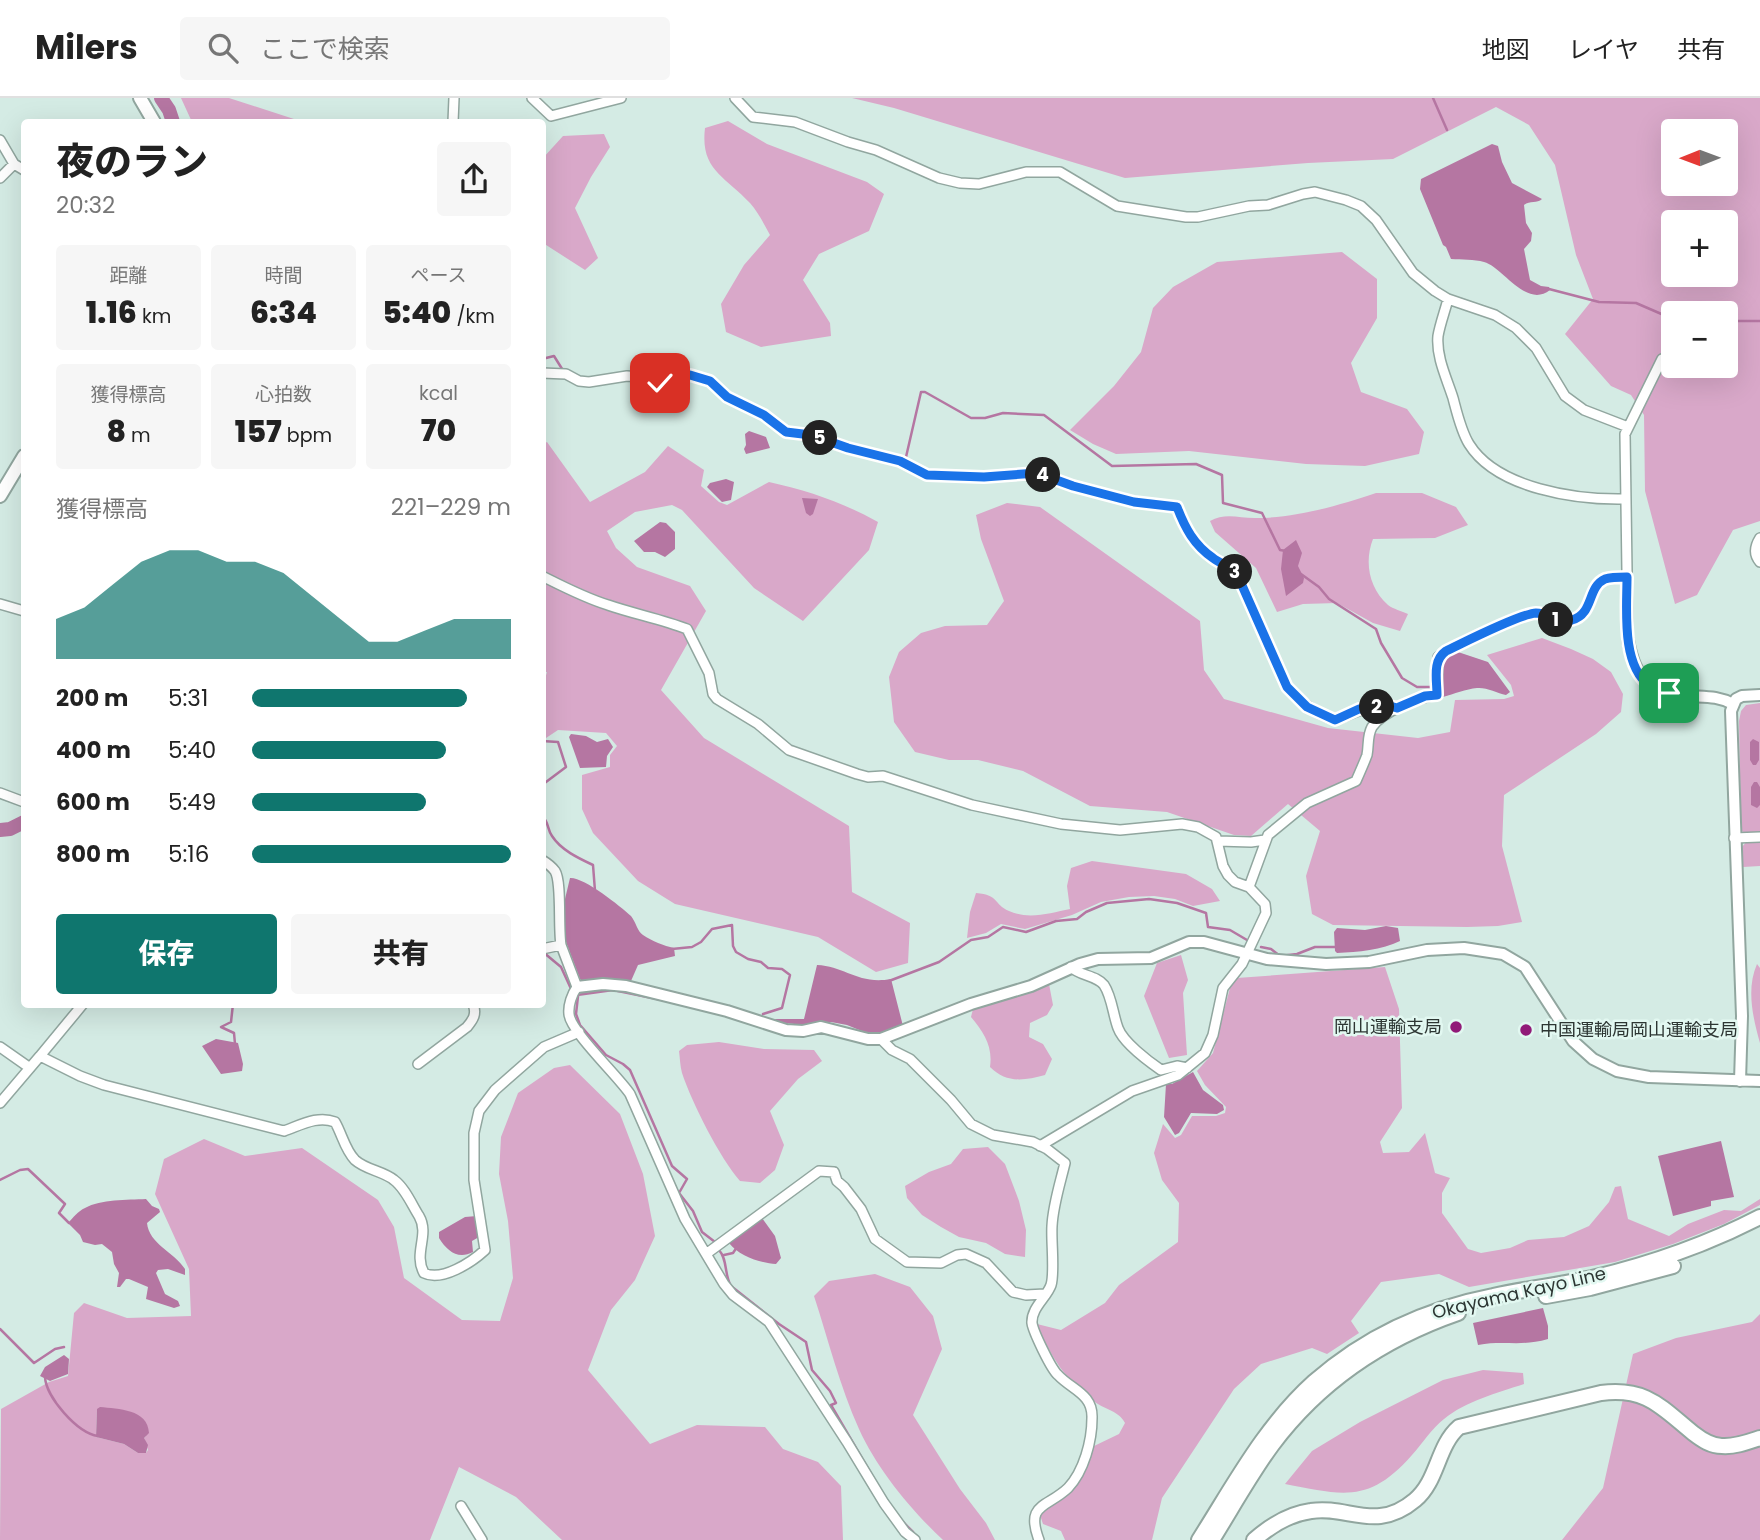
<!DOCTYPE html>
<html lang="ja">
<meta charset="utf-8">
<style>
:root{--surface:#fff;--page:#f6f6f6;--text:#222;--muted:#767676;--line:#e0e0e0;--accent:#0f766e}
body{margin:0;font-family:Poppins,"Noto Sans JP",sans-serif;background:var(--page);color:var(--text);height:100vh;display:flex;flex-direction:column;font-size:26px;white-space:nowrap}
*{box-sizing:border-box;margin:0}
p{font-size:23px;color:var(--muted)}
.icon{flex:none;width:38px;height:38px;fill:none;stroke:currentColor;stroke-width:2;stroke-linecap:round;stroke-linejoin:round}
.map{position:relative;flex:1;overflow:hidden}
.sheet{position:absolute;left:21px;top:21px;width:525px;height:889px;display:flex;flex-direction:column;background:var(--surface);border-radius:7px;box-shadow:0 7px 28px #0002}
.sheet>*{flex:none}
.needle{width:46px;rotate:269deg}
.tools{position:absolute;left:1661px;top:21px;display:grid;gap:14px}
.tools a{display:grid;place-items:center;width:77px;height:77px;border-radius:7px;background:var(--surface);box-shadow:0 7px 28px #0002;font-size:35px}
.pin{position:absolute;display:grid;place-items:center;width:60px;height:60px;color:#fff;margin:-30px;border-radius:14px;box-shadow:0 4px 10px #0006}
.km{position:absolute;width:35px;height:35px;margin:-18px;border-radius:50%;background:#222;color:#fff;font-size:19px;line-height:35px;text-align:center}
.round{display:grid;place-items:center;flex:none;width:74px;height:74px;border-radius:7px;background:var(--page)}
.summary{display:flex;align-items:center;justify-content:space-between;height:119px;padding:0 35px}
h1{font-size:38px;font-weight:800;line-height:52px}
.stats{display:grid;grid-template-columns:repeat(3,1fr);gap:10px;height:119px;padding:7px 35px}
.stats div{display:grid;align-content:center;border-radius:7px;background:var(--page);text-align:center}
.stats b{font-size:30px;font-weight:800}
.stats small{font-size:19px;font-weight:400}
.stats p{font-size:19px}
.chart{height:196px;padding:14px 35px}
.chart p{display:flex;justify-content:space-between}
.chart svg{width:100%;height:126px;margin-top:7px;fill:var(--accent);opacity:.7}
.primary-button{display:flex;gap:14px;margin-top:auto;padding:14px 35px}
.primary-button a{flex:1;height:80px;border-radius:7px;background:var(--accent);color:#fff;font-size:28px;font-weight:800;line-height:80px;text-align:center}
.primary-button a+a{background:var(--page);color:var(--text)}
ul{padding:0 35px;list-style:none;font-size:23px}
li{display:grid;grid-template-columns:112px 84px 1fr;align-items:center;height:52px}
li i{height:18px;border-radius:9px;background:var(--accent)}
header{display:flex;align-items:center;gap:42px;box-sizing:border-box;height:98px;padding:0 35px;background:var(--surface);border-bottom:2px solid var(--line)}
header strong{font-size:33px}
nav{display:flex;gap:38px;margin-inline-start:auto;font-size:24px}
.search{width:490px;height:63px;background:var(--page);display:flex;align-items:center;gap:18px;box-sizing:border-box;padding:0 24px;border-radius:7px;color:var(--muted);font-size:26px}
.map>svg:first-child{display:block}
</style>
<header>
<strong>Milers</strong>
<div class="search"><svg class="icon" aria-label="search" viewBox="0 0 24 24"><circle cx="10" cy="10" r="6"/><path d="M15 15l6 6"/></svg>ここで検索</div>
<nav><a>地図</a><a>レイヤ</a><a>共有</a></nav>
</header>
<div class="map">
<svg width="1760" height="1442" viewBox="0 0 1760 1442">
<rect width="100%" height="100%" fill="#d4ebe4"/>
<path fill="#d9a8c9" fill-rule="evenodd" d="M181 0H229L297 22 299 24H192Z
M852 0H1760V423L1733 432 1697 497 1675 506 1645 393 1644 317 1631 297 1611 288 1565 236 1593 201 1576 157 1555 67 1529 27 1496 9 1393 61 1308 65 1125 80 894 10ZM1673 33H1726V86H1673ZM1673 124H1726V177H1673ZM1673 215H1726V268H1673Z
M728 23 767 46 867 84 884 96 869 133 819 156 803 182 830 225 831 238 761 249 726 234 721 206 744 167 770 137C764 126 758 114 750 105 725 78 700 72 705 30Z
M604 36 610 49 591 79 575 110 598 160 585 172 543 145V60L563 38Z
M1342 154 1377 181V220L1351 265 1361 294 1407 311 1424 334 1419 356 1365 368 1306 366 1189 353 1116 356 1093 346 1070 332 1114 288 1141 254 1153 210 1173 189 1217 164Z
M547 344 590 404 645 374 668 348 704 372 701 388 719 404 727 407 769 384C809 393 842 404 878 424L869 452 803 523 754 490 682 412 672 407 635 414 607 433 616 450 637 469 690 488 706 513 661 592 704 640 849 728 852 794 910 825 908 865 876 874 818 839 675 806 638 783 593 735 582 711V677L610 669V657L617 648 606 635 558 632 543 642 542 591 547 574H542L543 346Z
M1376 395H1422L1456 409 1468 427 1435 440 1373 441C1364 464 1369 490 1388 507 1393 511 1402 513 1408 516L1400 533 1373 525 1337 505 1303 506 1277 514 1256 470 1215 434 1210 423C1226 414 1241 421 1258 420 1295 420 1341 407 1376 395Z
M1007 405 1040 409 1200 523 1204 572 1224 601 1328 630 1418 640 1450 634 1455 602 1504 601 1514 598 1511 587 1487 557 1542 540 1571 551 1593 561 1611 574 1623 596 1621 614 1596 636 1504 697 1502 748 1522 824 1498 828 1467 829 1333 827 1312 816 1306 778 1320 733 1288 706 1251 738 1234 737 1167 714 1090 708 1023 673 978 662H949L915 654 894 624 889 579 899 554 921 535 945 528 987 527 1004 503 981 441 976 417Z
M1760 605V736H1745L1741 732 1739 623 1741 613 1746 607Z
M1747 743H1760V768L1743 769 1742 749Z
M1092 763 1186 776 1212 791 1220 803 1193 808 1175 801 1154 798 1129 799 1101 804 1072 817 1025 831 1001 826 986 835 967 840 970 814 976 795C1000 797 993 806 1009 813 1029 822 1050 815 1070 811L1067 788 1071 770Z
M1181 857 1188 882 1183 895 1187 957 1169 960 1144 898 1157 865Z
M1757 866 1760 870V945C1753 920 1746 891 1757 866Z
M1385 869 1399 911 1402 1010 1380 1044 1383 1055 1409 1054 1425 1035 1435 1075 1450 1080 1442 1095V1115L1468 1151 1481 1155 1510 1150 1528 1142 1564 1139 1589 1128 1609 1104 1615 1089 1621 1088 1628 1121 1669 1138 1688 1126 1724 1112 1741 1113 1760 1101V1107L1724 1126 1673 1146 1615 1164 1469 1189 1439 1176 1381 1184 1351 1223 1359 1235 1327 1256 1312 1250 1261 1266 1234 1291 1162 1400 1152 1442H1065L1061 1433 1043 1426 1040 1417 1070 1394 1081 1381 1092 1349 1119 1336 1125 1325C1119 1313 1106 1312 1095 1304 1065 1282 1051 1259 1037 1226L1061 1232 1105 1205 1119 1187 1178 1144 1179 1105 1162 1082 1154 1055 1163 1026 1175 1040 1181 1037 1192 1018H1216L1225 1015 1226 1009 1205 987 1197 973 1213 955 1230 890 1237 880Z
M1049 886 1053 907 1047 917 1030 925 1029 939 1043 946 1052 961 1045 977C1023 983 1006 985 990 969 993 948 984 935 971 919L973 911 1021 897Z
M719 944 764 951 814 952 822 963 798 981 770 1013 784 1047 775 1072 760 1085 740 1083C720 1060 692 1005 682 975 680 968 680 960 679 953L687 947Z
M570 967 620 1016 643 1076 655 1138 635 1182 611 1212 588 1272 650 1346 697 1327 765 1329 783 1351 818 1364 841 1388 843 1442H562L516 1399 459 1369 430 1442H0L1 1311 49 1284 68 1278 74 1215 84 1205 127 1220 191 1218 189 1171 155 1096 164 1061 204 1041 245 1058 302 1050 378 1102 394 1129 404 1180 462 1222 500 1223 513 1180 508 1123 499 1076 501 1039 518 995 554 970ZM97 1311 146 1338 144 1340 148 1352 146 1355H138L124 1346 96 1339Z
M988 1049 1005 1066 1019 1103 1026 1132 1025 1159 1005 1156 986 1145 959 1139 941 1129 922 1117 907 1100 905 1088 929 1074 951 1066 963 1051Z
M875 1176 910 1189 933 1218 942 1251 913 1317 960 1391 986 1425 995 1442H943C911 1412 877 1371 859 1331 840 1289 828 1241 814 1198L829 1183Z
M1760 1216V1442H1562L1603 1390 1633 1256 1676 1240 1752 1224Z
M1483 1272 1523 1275 1524 1286C1497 1295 1466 1303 1444 1321 1432 1330 1422 1346 1412 1357 1369 1406 1343 1397 1285 1386L1312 1353 1360 1324 1443 1282Z"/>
<path fill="#b576a2" d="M1492 46 1498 48 1502 64 1512 85 1542 101C1537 106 1530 102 1524 107L1526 125 1532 135 1531 143 1524 151 1530 182 1541 188 1549 189 1550 192C1526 211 1503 169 1484 164 1474 161 1462 162 1451 161L1446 149 1443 147 1420 91 1421 81Z
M749 333 766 339 770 350 746 356 744 351 746 347 745 336Z
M726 381 734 384 731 402 722 404 707 389 710 385Z
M802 400 818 401 813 416 810 418 806 415Z
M660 424 666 425 675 434V451L665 459 655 454H644L634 443Z
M1296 442 1302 455 1298 468 1304 480 1303 485 1286 498 1281 471 1283 452Z
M1455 553 1488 564 1510 594 1506 597C1497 595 1486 589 1477 590 1466 591 1454 596 1443 599V562Z
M571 636 586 638 597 644 608 641 613 649 607 658 606 669 580 670 569 639Z
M1753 641 1759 644V662L1756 667H1753L1750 662V644Z
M1754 684H1757L1760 689V707L1757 710 1751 707V689Z
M570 780C584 779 620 808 631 818 636 824 637 833 643 837 652 843 664 848 674 850L675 858 638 867 631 883 608 880 583 884 580 881 563 836 565 801Z
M1386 828 1398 830 1400 843C1382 852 1358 854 1337 855L1335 853 1334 834 1337 830 1365 832Z
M817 867C845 868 858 887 891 881L903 928 887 934 869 936 847 927 831 924 803 927 776 924 775 921H804Z
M216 941 238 945 243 966 242 973 221 976 202 948Z
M1193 974 1203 992 1223 1007 1224 1012 1217 1016 1191 1015 1179 1035 1175 1037 1164 1019 1166 986H1172Z
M1721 1043 1734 1099 1711 1103V1108L1673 1118 1658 1058Z
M146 1101 152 1108 159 1111 160 1114 147 1125C149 1146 174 1154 185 1171V1177L168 1171 158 1172 156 1175 165 1196 178 1203 180 1208 174 1210 146 1201 148 1189 129 1181H126L120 1189H117L119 1175 114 1166 112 1154 102 1146 95 1147 83 1144 80 1137 68 1125C73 1120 78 1113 85 1110 101 1101 127 1102 146 1101Z
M477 1118 479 1139 472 1143 473 1154C458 1162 447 1153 439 1140V1134L465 1119Z
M762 1120 775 1138 781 1160 776 1166C760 1165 739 1158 729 1145Z
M1543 1210 1548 1228V1241C1521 1249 1504 1242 1478 1247L1473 1225Z
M64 1257 69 1261 68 1276 50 1283 40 1278 45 1269Z
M100 1309C118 1311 148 1311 149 1335L144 1340 148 1347 146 1355H138L124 1346 96 1339 97 1311Z"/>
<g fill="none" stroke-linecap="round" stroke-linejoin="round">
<path stroke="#b576a2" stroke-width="2.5" d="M1433 0 1447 32
M1549 191 1599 204 1636 205 1673 221
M1726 223H1760
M542 261 554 258 564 274
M593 287 607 285
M729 305 758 319
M766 324 784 338 817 344
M906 359 921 294H925L971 320H985L1003 315 1044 317 1112 368 1196 366 1222 377 1223 405 1262 415 1280 452 1286 453
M1301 476 1319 489 1329 501 1376 531 1381 545 1402 580 1417 589H1435
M542 643 558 644 566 669 542 687
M542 718C549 724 547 731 552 738 561 752 578 760 593 767L595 793
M1261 849 1271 851 1280 858 1297 856 1315 849H1336
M672 851 692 849 701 844 712 831 732 827 733 848 736 854 748 861 761 864 768 870 782 871 790 877 782 910 763 916
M543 854 561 869 572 893
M889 883 939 864 971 842 988 839 1003 829 1026 834 1056 823 1077 821 1086 814 1107 805 1149 801 1177 805 1206 815 1208 829 1230 832 1247 842
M577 897 613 892 667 903
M578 898 576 916 580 927 606 957 623 966 630 972 672 1068 687 1081 679 1095 693 1113 702 1134 715 1144
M233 906 231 924 221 929 234 935 235 946
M0 1082 20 1072 28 1071 65 1106 59 1115 69 1125
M719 1152C728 1162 724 1177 731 1188L779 1226 806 1244 812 1272 830 1293 836 1305 831 1307 874 1381
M724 1157 733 1155 737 1149
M0 1231 34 1265 55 1251 64 1249
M45 1279C46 1299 77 1335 98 1338
M903 1424 913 1434"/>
<path stroke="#b576a2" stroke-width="14" d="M161 0 169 12 173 24
M0 732 10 731 24 724"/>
<g stroke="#91a69f" stroke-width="12">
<path id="minor" d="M532 0 551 18 621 0
M735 0 753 19 795 24 848 44 876 52 939 80 960 85 979 86 1026 74H1060L1117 108 1186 119H1198L1249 108 1268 107 1303 96 1315 94 1346 102 1361 108 1376 122 1413 175 1435 193 1448 201 1495 217 1516 230 1536 250 1565 298 1584 312 1628 329
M453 24 454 0
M0 42 14 66
M0 80 14 66 24 72
M1448 201C1445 213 1440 226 1438 238 1436 259 1447 281 1453 300 1457 315 1461 333 1469 346 1497 391 1577 402 1625 401
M542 275 566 276 579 283 589 284 627 278 643 279 660 285 690 277 710 283 727 299 764 317 786 334 811 337 847 350 899 363 927 377 984 379 1037 375 1073 388 1134 404 1177 409C1185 430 1194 447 1213 460 1221 466 1231 469 1237 476L1287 589C1300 604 1316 616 1335 622 1355 615 1374 603 1397 610
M1760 440C1755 448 1753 456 1760 464
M542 478C564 489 585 500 608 507 634 516 661 521 687 531L709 575 713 596 717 601 758 626 789 652 857 676 868 679 883 678 972 707 1061 726 1120 732 1182 726 1198 729 1216 739 1223 768 1228 777 1235 784 1249 789 1265 806 1266 815 1242 866 1223 890 1213 937 1205 955 1178 977 1132 993 1040 1048
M0 506 24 513
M1628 542 1625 336 1662 261
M0 695 24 704
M1734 740 1760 739
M1218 743 1251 744 1265 742
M542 762C547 765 552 769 555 773 562 784 558 829 561 847
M1249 789 1268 737 1307 705 1356 683C1360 674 1364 665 1367 657 1369 647 1367 638 1372 629 1383 613 1419 599 1437 597L1438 559C1453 548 1521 515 1537 515 1550 516 1560 526 1573 522 1594 516 1588 488 1606 481 1612 479 1620 479 1627 479
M542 851 561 847 577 889C572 896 568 907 569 916 570 933 618 978 630 996L685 1121 724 1186 733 1197 769 1224 847 1344 884 1405 905 1434 915 1442
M1071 869C1080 878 1096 877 1104 887 1112 899 1113 917 1118 930 1123 944 1148 963 1161 972L1177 968 1187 970
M881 941 892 952 910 961 951 1002 971 1026 993 1037 1033 1044 1047 1051 1065 1065C1060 1086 1053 1107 1052 1128 1051 1143 1055 1175 1051 1187 1047 1199 1031 1210 1032 1225 1033 1233 1051 1271 1058 1277 1072 1292 1093 1296 1092 1320 1092 1343 1084 1373 1068 1390 1047 1410 1025 1405 1039 1442
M0 949 30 970
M40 958 83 906
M418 966 467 929C473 922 477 916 473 906
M0 1005 40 958 80 978 104 987 284 1033C301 1027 318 1017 335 1024 342 1036 345 1052 355 1062 366 1072 383 1073 394 1082 405 1090 412 1107 419 1118 430 1137 413 1155 424 1175 442 1184 472 1164 485 1152L474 1082V1035L479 1013 495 992 544 949 579 934
M706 1156 819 1073 834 1074 837 1083 844 1089 861 1111 875 1141 907 1164 941 1165 957 1157 966 1156 986 1165 1013 1194 1026 1197 1045 1196
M461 1408 482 1442"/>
</g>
<g stroke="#91a69f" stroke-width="14">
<path id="tertiary" d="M1628 542C1635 580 1649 596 1690 598 1706 599 1718 598 1733 606
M577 889 603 886 626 888 727 913 786 932 803 933 821 929 868 941H881L971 906 1031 888 1080 866 1098 861 1151 860 1189 844H1204L1267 861 1326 866 1369 864 1427 852 1464 850 1503 856 1525 869 1573 943 1593 961 1617 973 1649 979 1760 983
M1740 983 1742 918 1731 613 1736 601 1742 598 1760 597"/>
</g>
<g stroke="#91a69f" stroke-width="16">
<path id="secondary" d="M140 0 154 24
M0 398 24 358"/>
</g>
<g stroke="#91a69f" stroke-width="18">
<path id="primary" d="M1546 1198 1590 1190 1673 1168
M1199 1442C1234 1387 1265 1328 1314 1284 1365 1239 1426 1211 1493 1198 1525 1191 1559 1187 1592 1180 1651 1166 1706 1147 1760 1119
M1212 1442C1232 1410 1250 1377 1272 1347 1320 1283 1383 1241 1458 1215
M1254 1442C1270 1428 1289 1416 1311 1413 1348 1407 1376 1435 1415 1402 1438 1383 1437 1348 1459 1329L1601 1295C1646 1289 1661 1309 1693 1335 1702 1342 1711 1348 1722 1348 1735 1349 1748 1344 1760 1340"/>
</g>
<use href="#minor" stroke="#fff" stroke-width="9"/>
<use href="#tertiary" stroke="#fff" stroke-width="10"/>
<use href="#secondary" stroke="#fff" stroke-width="12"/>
<use href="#primary" stroke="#fff" stroke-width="14"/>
</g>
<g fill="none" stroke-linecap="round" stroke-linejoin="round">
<g stroke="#fff" stroke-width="14">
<path id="route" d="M660 285 690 277 710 283 727 299 764 317 786 334 811 337 848 350 900 363 927 377 984 379 1037 375 1073 388 1134 404 1177 409C1185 430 1194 447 1213 460 1221 466 1231 469 1237 476L1287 589 1307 609 1335 622 1359 611 1390 608 1397 610 1425 598 1437 597C1437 581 1432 563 1446 553 1463 545 1519 516 1536 515 1549 515 1558 525 1572 522 1594 516 1587 489 1605 481 1611 479 1620 479 1627 479 1627 510 1621 567 1649 587 1654 591 1663 593 1669 595"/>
</g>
<use href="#route" stroke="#1a73e8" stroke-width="9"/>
</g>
<g fill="#911a78" stroke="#e2f8f1" stroke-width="2.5">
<circle cx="1456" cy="929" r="7"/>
<circle cx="1526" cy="932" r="7"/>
</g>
<g text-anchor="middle" stroke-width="5" stroke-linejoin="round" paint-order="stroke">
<g font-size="18" fill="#2d3633" stroke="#e2f8f1" text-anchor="end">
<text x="1442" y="935">岡山運輸支局</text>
<text x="1540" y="938" text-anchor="start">中国運輸局岡山運輸支局</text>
</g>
<g font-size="18" fill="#2d3633" stroke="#e2f8f1">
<text transform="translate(1519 1195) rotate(-13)" y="6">Okayama Kayo Line</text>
</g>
</g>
</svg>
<div class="tools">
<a><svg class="needle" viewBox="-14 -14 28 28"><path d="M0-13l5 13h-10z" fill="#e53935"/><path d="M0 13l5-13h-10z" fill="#767676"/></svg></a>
<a>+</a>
<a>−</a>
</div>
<div class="pin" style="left:1669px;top:595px;background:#1e9e55"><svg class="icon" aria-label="arrive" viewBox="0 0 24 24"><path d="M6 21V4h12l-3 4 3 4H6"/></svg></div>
<div class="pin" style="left:660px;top:285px;background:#d93025"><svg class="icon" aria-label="check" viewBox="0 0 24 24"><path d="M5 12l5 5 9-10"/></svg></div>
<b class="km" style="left:1556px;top:522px">1</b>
<b class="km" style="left:1377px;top:609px">2</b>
<b class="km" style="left:1235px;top:474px">3</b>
<b class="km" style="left:1043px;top:377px">4</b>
<b class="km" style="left:820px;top:340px">5</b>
<section class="sheet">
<div class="summary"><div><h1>夜のラン</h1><p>20:32</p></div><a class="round"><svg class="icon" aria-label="share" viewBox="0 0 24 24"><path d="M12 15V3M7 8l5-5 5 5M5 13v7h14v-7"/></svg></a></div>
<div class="stats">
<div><p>距離</p><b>1.16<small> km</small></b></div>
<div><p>時間</p><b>6:34</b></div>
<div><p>ペース</p><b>5:40<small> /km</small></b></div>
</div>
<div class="stats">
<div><p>獲得標高</p><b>8<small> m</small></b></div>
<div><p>心拍数</p><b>157<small> bpm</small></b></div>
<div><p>kcal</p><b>70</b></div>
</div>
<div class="chart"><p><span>獲得標高</span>221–229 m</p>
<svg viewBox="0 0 160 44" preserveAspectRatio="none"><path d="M0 44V30L10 26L20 18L30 10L40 6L50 6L60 10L70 10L80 14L90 22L100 30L110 38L120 38L130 34L140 30L150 30L160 30V44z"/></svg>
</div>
<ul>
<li><b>200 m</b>5:31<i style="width:83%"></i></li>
<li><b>400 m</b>5:40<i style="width:75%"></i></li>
<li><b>600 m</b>5:49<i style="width:67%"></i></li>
<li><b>800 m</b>5:16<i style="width:100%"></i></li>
</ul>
<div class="primary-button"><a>保存</a><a>共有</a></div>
</section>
</div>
